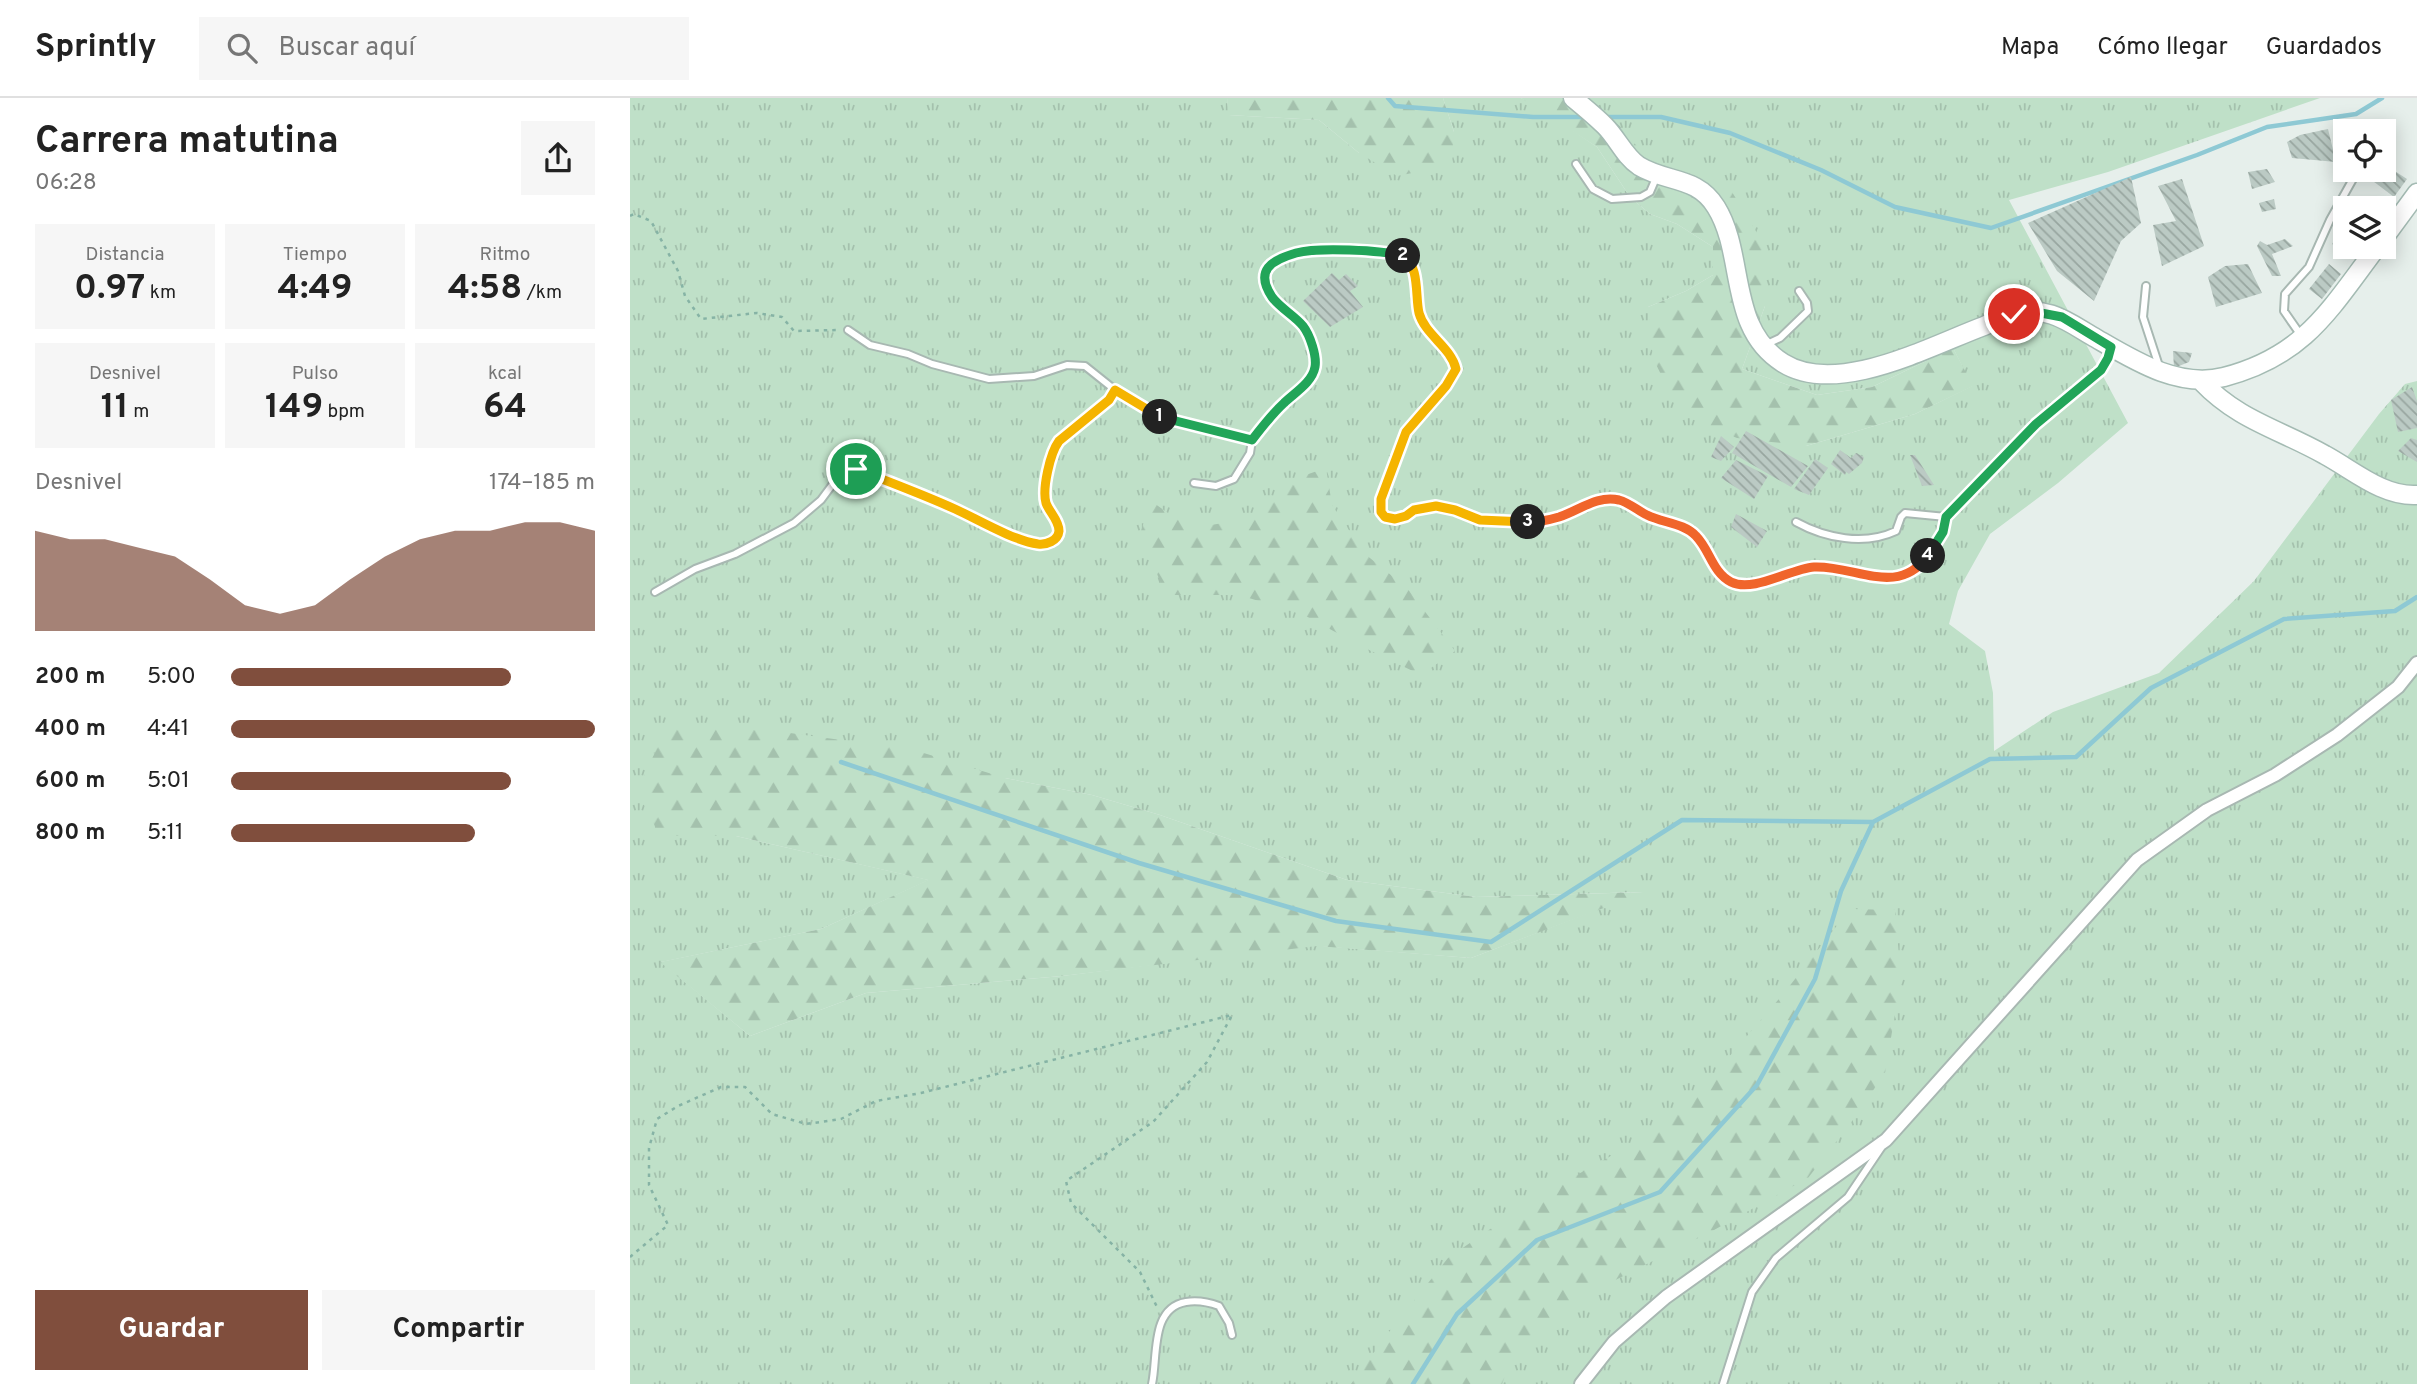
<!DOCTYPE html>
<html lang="es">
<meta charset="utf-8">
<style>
:root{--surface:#fff;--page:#f6f6f6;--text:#222;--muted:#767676;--line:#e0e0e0;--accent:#804e3d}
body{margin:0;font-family:Overpass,sans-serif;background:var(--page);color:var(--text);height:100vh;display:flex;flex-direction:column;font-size:26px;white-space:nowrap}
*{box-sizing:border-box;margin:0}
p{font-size:23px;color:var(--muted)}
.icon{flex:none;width:38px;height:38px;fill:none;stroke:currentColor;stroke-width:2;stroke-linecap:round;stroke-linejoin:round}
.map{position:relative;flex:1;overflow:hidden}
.side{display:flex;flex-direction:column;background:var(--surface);width:630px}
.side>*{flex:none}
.controls{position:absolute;left:1703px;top:21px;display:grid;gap:14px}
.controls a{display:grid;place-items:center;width:63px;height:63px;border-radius:0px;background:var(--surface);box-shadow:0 4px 18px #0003;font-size:35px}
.pin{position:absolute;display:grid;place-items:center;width:60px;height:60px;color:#fff;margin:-30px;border:4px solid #fff;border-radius:50%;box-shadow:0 2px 7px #0007}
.km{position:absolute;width:35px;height:35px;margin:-18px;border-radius:50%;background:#222;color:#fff;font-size:19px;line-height:35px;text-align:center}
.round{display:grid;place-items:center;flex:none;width:74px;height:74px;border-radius:0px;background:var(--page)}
.head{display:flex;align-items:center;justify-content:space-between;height:119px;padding:0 35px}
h1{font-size:38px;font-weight:700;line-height:52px}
.stats{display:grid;grid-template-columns:repeat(3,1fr);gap:10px;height:119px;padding:7px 35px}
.stats div{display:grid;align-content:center;border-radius:0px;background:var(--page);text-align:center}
.stats b{font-size:35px;font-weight:700}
.stats small{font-size:19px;font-weight:400}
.stats p{font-size:19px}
.chart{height:196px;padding:14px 35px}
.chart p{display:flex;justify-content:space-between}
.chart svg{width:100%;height:126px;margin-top:7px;fill:var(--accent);opacity:.7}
.button{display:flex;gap:14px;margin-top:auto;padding:14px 35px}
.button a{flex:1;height:80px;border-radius:0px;background:var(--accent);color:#fff;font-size:28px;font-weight:700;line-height:80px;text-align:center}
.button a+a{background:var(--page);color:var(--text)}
ul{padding:0 35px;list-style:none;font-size:23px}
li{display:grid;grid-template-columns:112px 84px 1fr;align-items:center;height:52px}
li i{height:18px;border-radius:9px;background:var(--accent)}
header{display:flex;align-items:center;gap:42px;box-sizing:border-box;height:98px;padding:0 35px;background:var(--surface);border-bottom:2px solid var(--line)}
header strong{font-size:33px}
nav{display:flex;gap:38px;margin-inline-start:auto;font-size:24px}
.search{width:490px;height:63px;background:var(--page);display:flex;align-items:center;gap:18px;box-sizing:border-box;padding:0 24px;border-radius:0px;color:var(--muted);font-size:26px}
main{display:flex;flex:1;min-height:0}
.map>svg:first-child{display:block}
</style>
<header>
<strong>Sprintly</strong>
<div class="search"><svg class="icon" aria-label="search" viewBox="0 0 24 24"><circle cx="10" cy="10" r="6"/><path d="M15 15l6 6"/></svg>Buscar aquí</div>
<nav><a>Mapa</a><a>Cómo llegar</a><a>Guardados</a></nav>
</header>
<main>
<section class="side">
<div class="head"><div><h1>Carrera matutina</h1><p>06:28</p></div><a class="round"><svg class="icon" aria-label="share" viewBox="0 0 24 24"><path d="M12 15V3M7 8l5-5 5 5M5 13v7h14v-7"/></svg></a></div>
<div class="stats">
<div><p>Distancia</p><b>0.97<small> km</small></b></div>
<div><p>Tiempo</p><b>4:49</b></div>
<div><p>Ritmo</p><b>4:58<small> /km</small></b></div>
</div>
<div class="stats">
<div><p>Desnivel</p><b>11<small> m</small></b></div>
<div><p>Pulso</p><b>149<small> bpm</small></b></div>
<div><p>kcal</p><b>64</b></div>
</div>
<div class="chart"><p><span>Desnivel</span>174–185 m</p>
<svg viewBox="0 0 160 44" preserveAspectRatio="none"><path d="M0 44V9L10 12L20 12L30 15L40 18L50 26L60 35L70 38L80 35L90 26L100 18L110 12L120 9L130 9L140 6L150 6L160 9V44z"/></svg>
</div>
<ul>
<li><b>200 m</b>5:00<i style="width:77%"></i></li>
<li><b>400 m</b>4:41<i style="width:100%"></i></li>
<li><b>600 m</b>5:01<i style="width:77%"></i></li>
<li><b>800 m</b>5:11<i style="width:67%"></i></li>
</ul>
<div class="button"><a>Guardar</a><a>Compartir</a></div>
</section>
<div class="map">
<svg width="1787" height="1286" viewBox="0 0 1787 1286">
<defs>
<pattern id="grass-tufts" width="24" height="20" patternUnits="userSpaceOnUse" patternTransform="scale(1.75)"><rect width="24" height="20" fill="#bfe0c8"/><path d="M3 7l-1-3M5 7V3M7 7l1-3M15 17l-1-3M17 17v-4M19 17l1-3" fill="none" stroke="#a4c1ad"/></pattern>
<pattern id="forest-firs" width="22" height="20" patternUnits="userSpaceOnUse" patternTransform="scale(1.75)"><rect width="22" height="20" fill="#bfe0c8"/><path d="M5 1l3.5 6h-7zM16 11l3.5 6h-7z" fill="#a4c1ad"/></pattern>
<pattern id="building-back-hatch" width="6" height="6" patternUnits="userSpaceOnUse" patternTransform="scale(1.75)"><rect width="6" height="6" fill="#bbcac4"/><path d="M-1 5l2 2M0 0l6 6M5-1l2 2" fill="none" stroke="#98a6a0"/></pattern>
</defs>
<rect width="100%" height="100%" fill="#e6efeb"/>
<path fill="url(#grass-tufts)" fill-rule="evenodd" d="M0 0H597L599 17 689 22 729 55 824 34 813 0H891L905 7 967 49 1000 99 1020 116 1047 126 1083 149V177L1056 193 1018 209 1176 348 1285 316 1342 288 1323 250 1242 289 1187 297 1112 271 1135 208 1027 73 955 0H1690L1478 74 1379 102 1498 325 1428 385 1360 436 1328 493 1319 526 1355 553 1363 595 1364 653 1423 614 1529 575 1624 483 1749 316 1775 286 1787 283V1286H0ZM375 680 462 697 530 717 717 782 846 799 1013 794 841 860 680 847 432 878 236 895 120 938 31 864 191 831 299 782 106 738H31Z"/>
<path fill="url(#forest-firs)" d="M597 0H813L824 34 822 67 767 78 729 55 689 22 598 17Z
M891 0H955L992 30 1027 73 1102 94 1135 148V208L1112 271 1187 297 1242 289 1323 250 1343 288 1285 316 1176 348 1107 340 1050 316 1023 260 1018 209 1056 193 1083 177V149L1047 126 1020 116 1000 99 967 49Z
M696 370 702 407 735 456 777 490 825 553 791 577 733 549 672 516 609 497H536L510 436 521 403 545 420 581 427 623 420 658 383Z
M38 625 160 635 284 652 375 680 462 697 530 717 717 782 846 799 1016 794 841 860 687 848 432 878 236 895 120 938 30 864 191 831 298 782 106 738H31L7 694Z
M1220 811 1265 812 1271 881 1255 975 1220 1026 1178 1080 1084 1132 944 1203 878 1270 872 1286H721L759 1234 818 1160 907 1099 1006 1044 1067 996 1154 895Z"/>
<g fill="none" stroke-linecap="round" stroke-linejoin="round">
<path stroke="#8ec9d4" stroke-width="4.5" d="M758 0 765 8 903 19H956
M975 19H1031L1100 35 1191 72 1265 109 1361 130 1567 57 1637 29 1726 16 1752 0
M211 664 509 765 706 823 861 844 1052 722 1243 724
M783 1286 827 1216 907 1142 1030 1094 1127 987 1185 881 1211 793 1243 724 1360 661 1446 659 1521 590 1654 521 1765 513 1787 499"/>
</g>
<path fill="url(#building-back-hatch)" d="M1698 31 1706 64 1662 60 1657 44 1670 37Z
M1757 68 1777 81 1764 99 1743 83Z
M1637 71 1645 84 1622 91 1618 74Z
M1501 79 1511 125 1491 143 1464 203 1427 173 1398 125Z
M1552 81 1574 148 1532 168 1523 127 1546 123 1528 88Z
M1644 101 1646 111 1632 114 1629 105Z
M1713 129 1715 130V149H1723L1718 156 1702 146Z
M1655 141 1663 148 1642 156 1651 178H1642L1627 148 1630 143 1637 147Z
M1618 166 1632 195 1586 209 1578 179 1595 168Z
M1699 166 1711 176 1692 201 1679 191Z
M702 175 709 182 716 176 728 188 720 193 733 209 700 229 673 203Z
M1543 253 1562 255 1559 264 1544 270Z
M1782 289 1787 303V330L1768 334 1761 302Z
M1116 333 1178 368 1161 389 1102 355Z
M1091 338 1104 349 1091 363 1081 359Z
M1781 340 1787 342V364L1768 353Z
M1210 352 1221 360 1226 355 1234 359 1232 365 1219 376 1216 374 1215 377 1201 366Z
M1280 357H1285L1304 387 1292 388Z
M1185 361 1198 370 1179 397 1164 391Z
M1106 362 1138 378 1124 401 1091 380Z
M1106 416 1137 433 1127 449 1101 429Z"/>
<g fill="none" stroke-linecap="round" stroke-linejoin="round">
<g stroke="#a8b8b2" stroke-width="10">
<path id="lane" d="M946 66 963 91 982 101 1011 99 1020 94 1026 80
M1516 188 1513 219 1530 271
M218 232 240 247 278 256 302 266 359 281 404 278 437 267 455 268 485 292
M1670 236 1654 213 1655 196 1679 169 1700 122 1728 72
M1135 247 1150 240 1178 213 1177 205 1169 193
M564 385 586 388 604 381 620 355 622 342 654 305 672 289 684 273 685 267 679 238 673 228 642 199 635 181 637 169C646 162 656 158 666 155 682 150 766 151 778 161 789 172 785 204 790 218 797 237 815 249 825 266L826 271 821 282 776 334 751 401 750 408 755 419 765 421 776 418 784 412 805 408 825 412 850 422 911 424 931 418 973 401 988 402 1024 420 1060 433 1068 439 1086 471 1097 481 1110 487 1123 486 1162 473 1184 469 1218 472 1255 481 1272 478 1284 472 1300 455 1313 434 1316 419 1406 326 1471 272 1480 252
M1166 424C1195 440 1234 448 1266 433L1271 419 1275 415 1316 419
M25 494 65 471 105 456 164 425 191 402 211 375 226 371 294 397 389 440 410 447 419 445 427 439 429 433 426 421 417 407 415 398 423 350 479 302 485 292 528 319 622 342
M522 1286C528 1259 520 1210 556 1204 568 1202 578 1204 589 1208L599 1225 602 1237
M1093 1286 1122 1194 1146 1160 1218 1099 1251 1050"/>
</g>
<g stroke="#a8b8b2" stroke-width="16">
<path id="street" d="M951 1286 984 1244 1036 1199 1256 1042 1507 762 1577 712 1645 677 1707 637 1768 589 1787 565"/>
</g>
<g stroke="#a4bbb3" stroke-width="21">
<path id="secondary" d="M943 0C954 9 965 18 975 28 987 40 995 59 1009 68 1037 85 1067 78 1086 109 1116 157 1097 230 1153 265 1207 299 1300 248 1354 228 1363 224 1374 218 1384 216 1418 208 1435 222 1462 238 1502 261 1547 291 1594 279 1675 258 1700 211 1747 149
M1754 140 1787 95
M1571 283C1609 323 1649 331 1695 357 1723 372 1753 399 1787 397"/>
</g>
<path stroke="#86b3a5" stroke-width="2.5" stroke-dasharray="3.5 5" stroke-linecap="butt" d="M0 118 4 116 21 123 48 173 55 198 71 221 127 215 152 219 164 233 208 232
M0 1159 38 1127 19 1087V1050L27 1021 48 1008 91 989H115L142 1016 176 1026 211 1021 246 1003 291 995 602 917 577 964 523 1024 436 1083 441 1105 510 1174 528 1211"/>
<use href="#lane" stroke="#fff" stroke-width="6"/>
<use href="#street" stroke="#fff" stroke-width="12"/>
<use href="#secondary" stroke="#fff" stroke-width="18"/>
</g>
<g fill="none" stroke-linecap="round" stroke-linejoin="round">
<g stroke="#fff" stroke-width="14">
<path id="split-1" d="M226 371C259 384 292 396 325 411 349 422 382 442 408 446 416 447 428 443 429 433 429 422 419 414 416 405 412 391 420 355 429 343L479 302 485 292 530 319"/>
</g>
<g stroke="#fff" stroke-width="14">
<path id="split-2" d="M530 319 622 342C632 329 642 316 654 305 664 295 682 285 685 269 687 258 680 237 673 228 665 218 650 210 642 199 624 172 642 162 666 155 688 149 751 152 773 158"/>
</g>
<g stroke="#fff" stroke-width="14">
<path id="split-3" d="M773 158C790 168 785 198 789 215 795 237 821 249 826 271L816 288 776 334 751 401V414L755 419 765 421 776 418 784 412 806 408 825 412 850 422 898 424"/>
</g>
<g stroke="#fff" stroke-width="14">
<path id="split-4" d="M898 424C909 424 919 422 929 419 950 412 967 397 989 402 1000 405 1008 413 1017 417 1033 425 1054 425 1066 438 1080 452 1082 474 1101 484 1123 495 1160 471 1184 469 1226 467 1266 500 1298 458"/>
</g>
<g stroke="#fff" stroke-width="14">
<path id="split-5" d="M1298 458 1313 434 1316 419 1406 326 1471 272 1478 260 1481 249 1432 219 1411 215 1384 216"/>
</g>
<use href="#split-1" stroke="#f5b400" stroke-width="9"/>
<use href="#split-2" stroke="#22a559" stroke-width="9"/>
<use href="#split-3" stroke="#f5b400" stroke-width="9"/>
<use href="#split-4" stroke="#f0652b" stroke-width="9"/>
<use href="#split-5" stroke="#22a559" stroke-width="9"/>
</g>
</svg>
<div class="controls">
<a><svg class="icon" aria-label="locate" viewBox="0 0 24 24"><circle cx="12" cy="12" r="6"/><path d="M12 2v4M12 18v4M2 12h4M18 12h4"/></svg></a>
<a><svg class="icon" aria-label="layers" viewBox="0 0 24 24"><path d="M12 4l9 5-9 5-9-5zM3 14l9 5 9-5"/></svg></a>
</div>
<div class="pin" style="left:226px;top:371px;background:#1e9e55"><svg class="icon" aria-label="arrive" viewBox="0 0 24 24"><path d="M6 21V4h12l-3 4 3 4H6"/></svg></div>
<div class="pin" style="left:1384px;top:216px;background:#d93025"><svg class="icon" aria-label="check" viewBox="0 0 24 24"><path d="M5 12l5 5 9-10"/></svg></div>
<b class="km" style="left:530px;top:319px">1</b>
<b class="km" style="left:773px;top:158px">2</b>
<b class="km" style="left:898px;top:424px">3</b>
<b class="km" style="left:1298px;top:458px">4</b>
</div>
</main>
